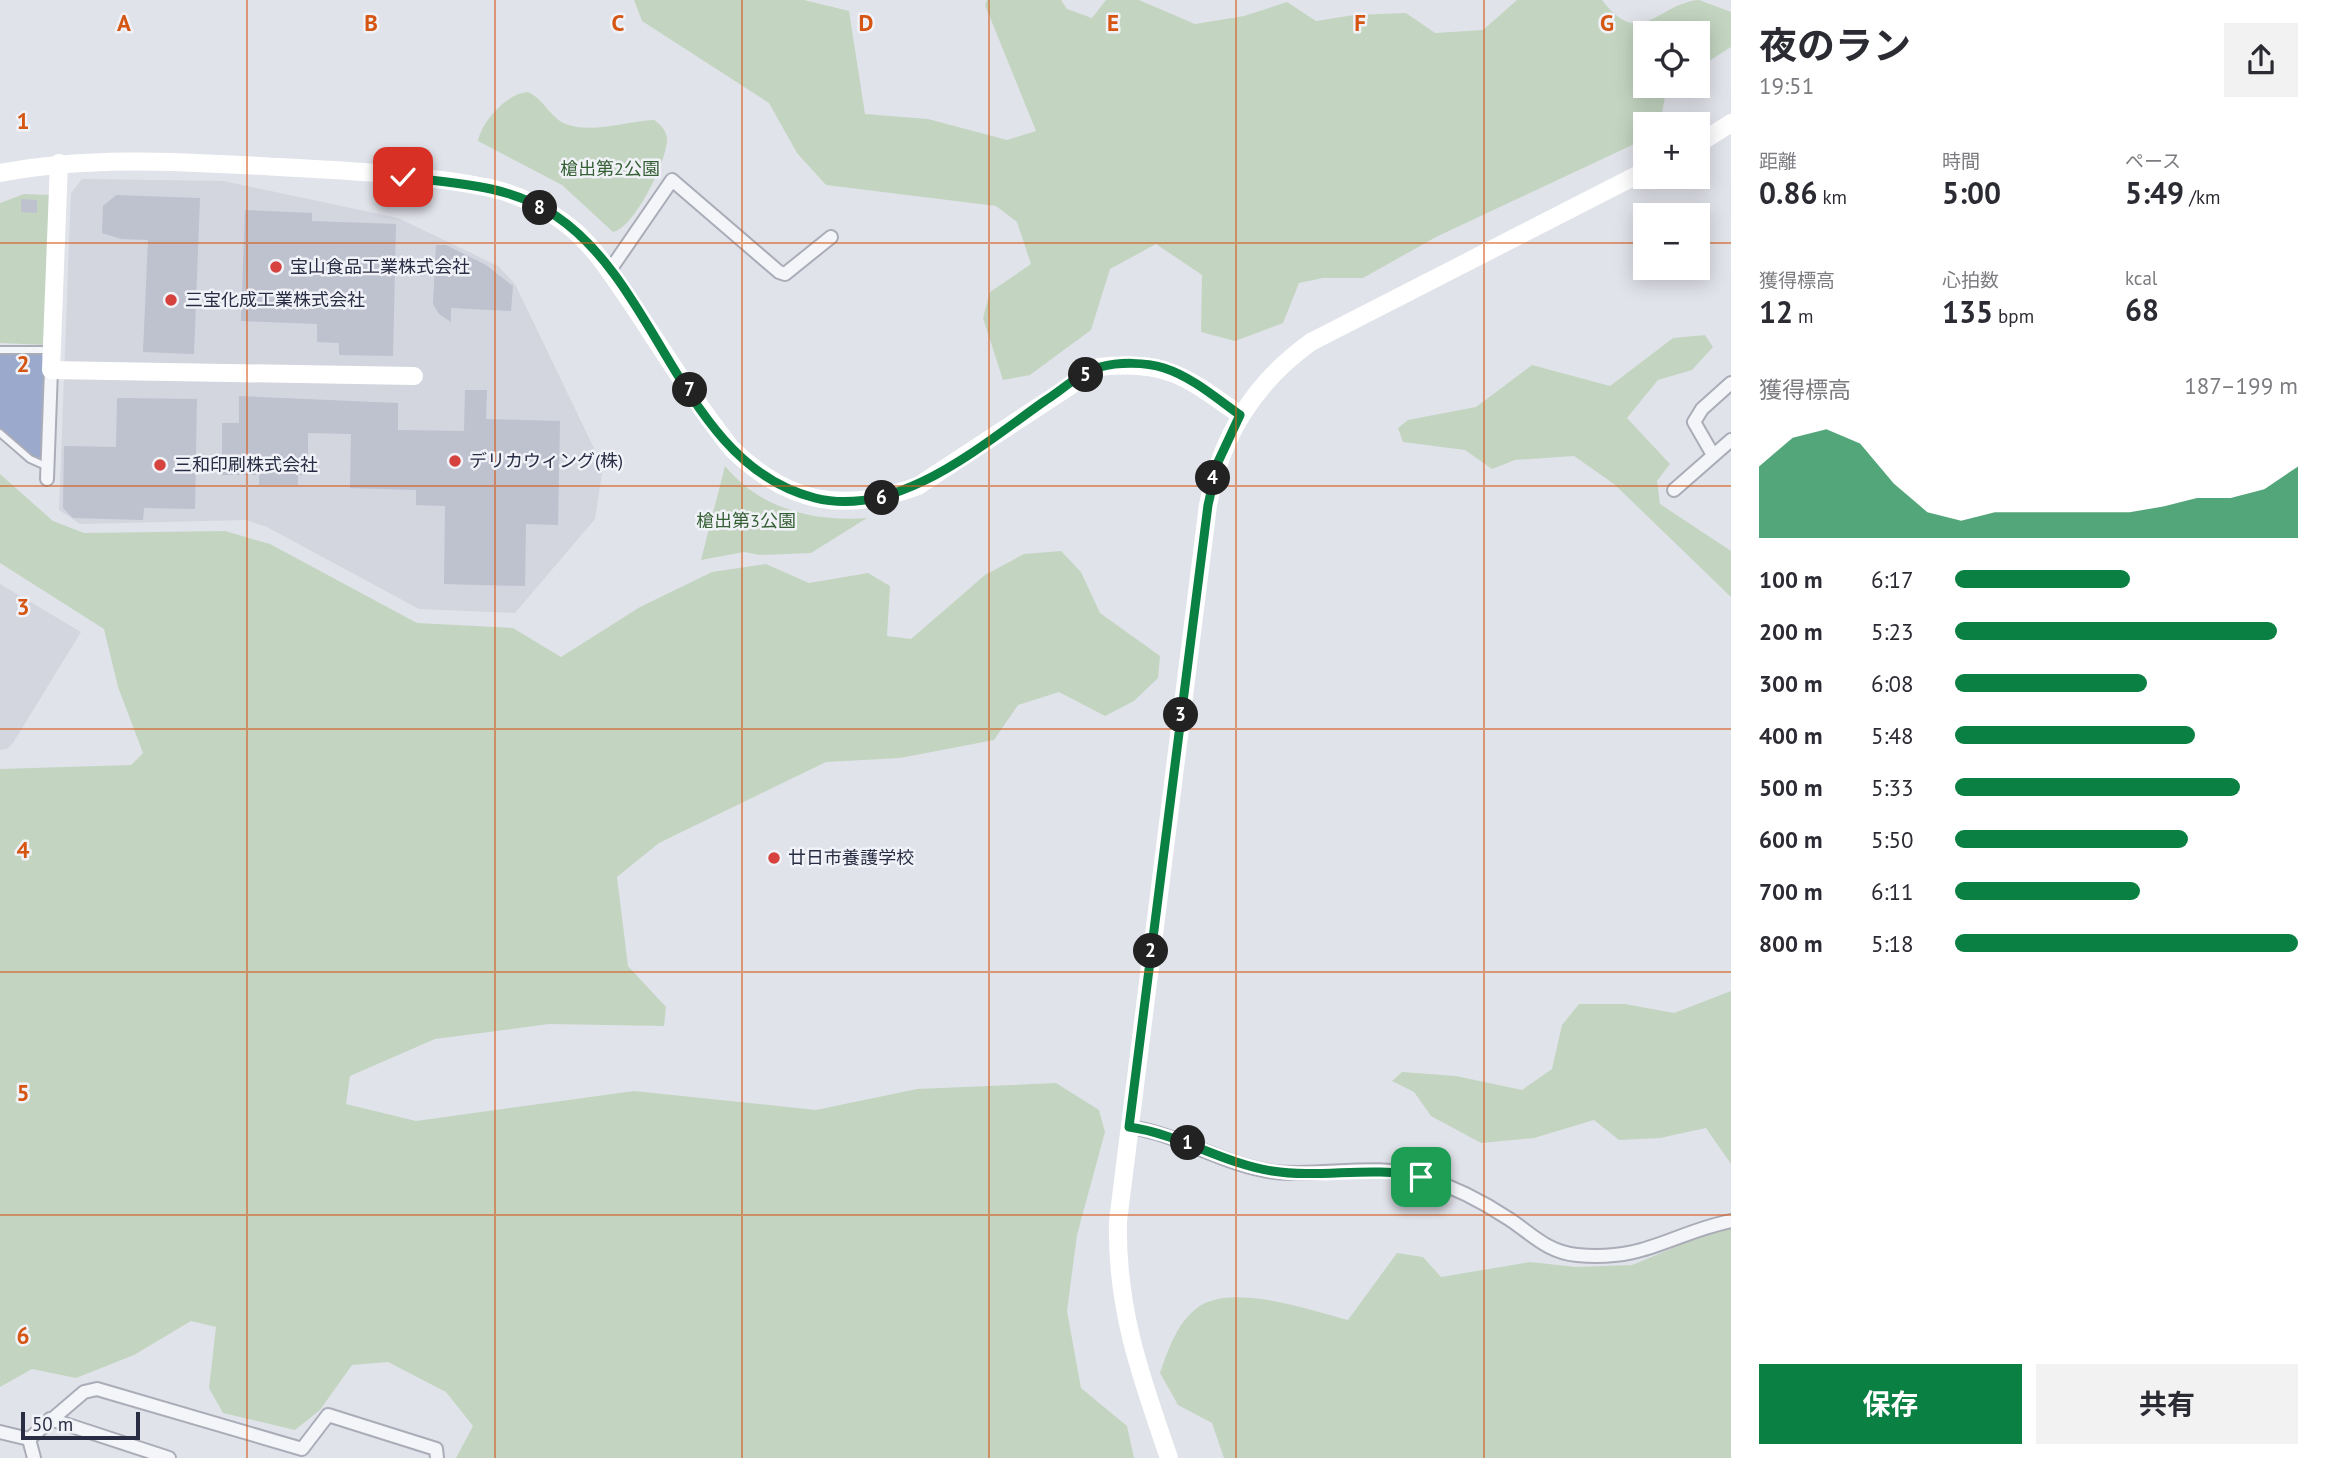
<!DOCTYPE html>
<html lang="ja">
<meta charset="utf-8">
<style>
:root{--surface:#fff;--page:#f2f2f3;--text:#2b2b33;--muted:#7c7c81;--accent:#0b8043}
body{margin:0;font-family:"PT Sans","Noto Sans JP",sans-serif;background:var(--page);color:var(--text);height:100vh;display:flex;flex-direction:column;font-size:26px;white-space:nowrap}
*{box-sizing:border-box;margin:0}
p{font-size:23px;color:var(--muted)}
.icon{flex:none;width:38px;height:38px;fill:none;stroke:currentColor;stroke-width:2;stroke-linecap:round;stroke-linejoin:round}
.map{position:relative;flex:1;overflow:hidden}
.drawer{display:flex;flex-direction:column;background:var(--surface);width:595px}
.drawer>*{flex:none}
.buttons{position:absolute;left:1633px;top:21px;display:grid;gap:14px}
.buttons a{display:grid;place-items:center;width:77px;height:77px;border-radius:0px;background:var(--surface);box-shadow:0 4px 18px #0003;font-size:35px}
.scale{position:absolute;left:21px;bottom:18px;width:119px;box-sizing:border-box;padding-left:7px;border:4px solid #282d43;border-top:0;font-size:19px;line-height:24px;white-space:nowrap;color:#282d43;-webkit-text-stroke:5px #f1f2f8;paint-order:stroke}
.pin{position:absolute;display:grid;place-items:center;width:60px;height:60px;color:#fff;margin:-30px;border-radius:14px;box-shadow:0 4px 10px #0006}
.km{position:absolute;width:35px;height:35px;margin:-18px;border-radius:50%;background:#222;color:#fff;font-size:19px;line-height:35px;text-align:center}
.round{display:grid;place-items:center;flex:none;width:74px;height:74px;border-radius:0px;background:var(--page)}
.headline{display:flex;align-items:center;justify-content:space-between;height:119px;padding:0 28px}
h1{font-size:38px;font-weight:700;line-height:52px}
.figures{display:grid;grid-template-columns:repeat(3,1fr);gap:10px;height:119px;padding:7px 28px}
.figures div{display:grid;align-content:center}
.figures b{font-size:30px;font-weight:700}
.figures small{font-size:19px;font-weight:400}
.figures p{font-size:19px}
.chart{height:196px;padding:14px 28px}
.chart p{display:flex;justify-content:space-between}
.chart svg{width:100%;height:126px;margin-top:7px;fill:var(--accent);opacity:.7}
.button{display:flex;gap:14px;margin-top:auto;padding:14px 28px}
.button a{flex:1;height:80px;border-radius:0px;background:var(--accent);color:#fff;font-size:28px;font-weight:700;line-height:80px;text-align:center}
.button a+a{background:var(--page);color:var(--text)}
ul{padding:0 28px;list-style:none;font-size:23px}
li{display:grid;grid-template-columns:112px 84px 1fr;align-items:center;height:52px}
li i{height:18px;border-radius:9px;background:var(--accent)}
main{display:flex;flex:1;min-height:0}
.map>svg:first-child{display:block}
</style>
<main>
<div class="map">
<svg width="1731" height="1458" viewBox="0 0 1731 1458">
<rect width="100%" height="100%" fill="#e1e3ea"/>
<path fill="#d3d5df" d="M82 179 223 181 398 218 498 266 515 284 603 467 595 519 515 613 419 609 267 527 246 520 80 524 59 510 71 193Z
M0 584 81 632 13 743 7 749 0 750Z"/>
<path fill="#c3d5c1" d="M634 0H804L849 11 865 114 928 119 1007 140 1036 131 985 5 987 0H1061L1067 9 1092 18 1106 0H1139L1195 24 1244 16 1287 2 1316 21 1354 15 1406 13 1435 33 1483 30 1517 0H1602C1641 51 1658 3 1699 0L1731 12V47L1698 68V33H1645V86H1667L1660 124H1645V139L1436 237 1363 278H1323L1299 283 1283 323 1235 341 1201 332 1202 275 1156 244 1110 269 1091 330 1030 375 1003 380 983 318 990 292 1031 264 1017 222 996 206 826 185 797 153 769 103 642 21Z
M528 92C544 99 550 118 566 124 591 134 627 121 654 120 660 124 665 129 667 137 669 158 634 229 613 232L562 185 478 141C482 121 507 93 528 92Z
M24 194 51 195 47 345 0 343V203Z
M1705 335 1713 347 1692 370 1658 380 1627 418 1670 464 1657 481 1660 504 1731 551V597L1614 484 1574 456 1515 460 1492 469 1465 450 1403 442 1398 428 1408 420 1476 407 1532 365 1610 386 1673 338Z
M725 466C760 509 814 522 867 518L811 553 760 555 744 552 701 560Z
M0 474 53 521 84 533 225 531 270 544 417 623 513 628 561 657 640 607 712 572 766 564 809 583 868 573 890 586 887 636 911 639 985 575 1024 554 1061 551 1081 572 1100 613 1160 656 1158 678 1134 701 1105 716 1059 692 1018 705 994 740 900 758 826 762 659 843 617 877 628 966 666 1007 664 1026 549 1024 435 1039 350 1076 346 1104 416 1121 634 1091 816 1110 917 1089 1056 1083 1099 1110 1105 1132 1077 1235 1067 1311 1081 1388 1127 1426 1134 1458H456L473 1426 446 1392 388 1362 352 1365 320 1410 295 1430 223 1413 209 1388 216 1327 191 1321 134 1355 76 1378 32 1369 0 1387V769L131 765 143 753 118 687 104 629 0 563Z
M1731 991V1164L1706 1128 1660 1138 1619 1140 1594 1120 1534 1138 1481 1143 1431 1116 1414 1092 1392 1081 1402 1072 1456 1076 1522 1090 1552 1069 1562 1025 1579 1004H1625L1674 1013Z
M1731 1224V1458H1224L1212 1423 1178 1405 1160 1373C1168 1350 1177 1323 1197 1308 1230 1282 1310 1310 1348 1320L1397 1253 1423 1257 1441 1277 1530 1262 1576 1267 1632 1265Z"/>
<path fill="#9aa9cc" d="M0 352 41 353 44 359 41 458 31 456 0 429Z"/>
<path fill="#bec1ce" d="M116 195 200 198 194 354 143 352 148 240 121 239 102 233 103 206Z
M21 199 37 200V213L21 212Z
M245 210 312 213V221L396 224 393 356 339 355V343L317 342V324L241 321Z
M436 245H446L486 265 513 286 511 311 451 308V322L439 314 433 304Z
M465 390H487L486 419 560 421 558 525 526 524 525 586 444 584 445 506 416 505V490L350 488 351 434 308 433V475H298V485H259V475H222V423H239V396L398 403V430L464 431Z
M117 398 197 399 195 509 144 508 143 520 73 518 63 508 64 446 116 447Z"/>
<g fill="none" stroke-linecap="round" stroke-linejoin="round">
<g stroke="#aaacb8" stroke-width="10">
<path id="lane" d="M0 350H50
M0 433 30 459 48 467"/>
</g>
<g stroke="#aaacb8" stroke-width="16">
<path id="street" d="M610 270 672 180 779 272 785 274 831 237
M1713 455 1694 422 1702 409 1731 383
M47 479 51 370
M1674 490 1731 440
M1129 1127C1180 1134 1224 1166 1275 1172 1324 1177 1375 1162 1423 1177 1454 1187 1482 1201 1509 1219 1532 1234 1547 1252 1577 1255 1644 1262 1672 1233 1731 1221
M50 1419 169 1458
M0 1432 29 1439 84 1392 97 1389 302 1449 328 1415 436 1449 437 1458
M29 1439 34 1458"/>
</g>
<use href="#lane" stroke="#f4f5f8" stroke-width="6"/>
<use href="#street" stroke="#f4f5f8" stroke-width="12"/>
<path stroke="#fff" stroke-width="18" d="M1698 144 1731 123
M59 163 51 370 414 376
M0 173C93 155 186 162 279 167 349 171 422 174 490 188 518 194 548 209 570 227 598 250 616 281 636 310 667 357 697 405 732 449 790 505 844 513 918 486L1099 367C1167 360 1187 377 1240 415
M1169 1458C1141 1377 1116 1309 1118 1221L1208 505C1221 436 1254 383 1311 342L1645 171"/>
</g>
<g fill="none" stroke-linecap="round" stroke-linejoin="round">
<g stroke="#fff" stroke-width="14">
<path id="route" d="M403 177C455 183 511 185 556 216 661 287 683 465 815 498 898 519 982 445 1046 400 1063 389 1081 372 1100 367 1119 362 1145 362 1164 368 1192 377 1216 398 1240 415L1218 462 1208 505 1129 1127C1179 1134 1222 1163 1272 1171 1322 1179 1371 1165 1421 1177"/>
</g>
<use href="#route" stroke="#0b8043" stroke-width="9"/>
</g>
<path fill="none" stroke="#d55512" stroke-width="2" stroke-opacity="0.55" d="M247 0V1458M495 0V1458M742 0V1458M989 0V1458M1236 0V1458M1484 0V1458M0 243H1645M1698 243H1731M0 486H1731M0 729H1731M0 972H1731M0 1215H1731"/>
<g fill="#d6433f" stroke="#f1f2f8" stroke-width="2.5">
<circle cx="276" cy="267" r="7"/>
<circle cx="171" cy="300" r="7"/>
<circle cx="455" cy="461" r="7"/>
<circle cx="160" cy="465" r="7"/>
<circle cx="774" cy="858" r="7"/>
</g>
<g text-anchor="middle" stroke-width="5" stroke-linejoin="round" paint-order="stroke">
<g font-size="18" fill="#356034" stroke="#f1f2f8">
<text x="610" y="175">槍出第2公園</text>
<text x="746" y="527">槍出第3公園</text>
</g>
<g font-size="18" fill="#282d43" stroke="#f1f2f8" text-anchor="start">
<text x="290" y="273">宝山食品工業株式会社</text>
<text x="185" y="306">三宝化成工業株式会社</text>
<text x="469" y="467">デリカウィング(株)</text>
<text x="174" y="471">三和印刷株式会社</text>
<text x="788" y="864">廿日市養護学校</text>
</g>
</g>
<g font-size="23" text-anchor="middle" font-weight="bold" fill="#d55512" stroke="#f1f2f8" stroke-width="5" stroke-linejoin="round" paint-order="stroke">
<text x="124" y="31">A</text>
<text x="371" y="31">B</text>
<text x="618" y="31">C</text>
<text x="866" y="31">D</text>
<text x="1113" y="31">E</text>
<text x="1360" y="31">F</text>
<text x="1607" y="31">G</text>
<text x="23" y="129">1</text>
<text x="23" y="372">2</text>
<text x="23" y="615">3</text>
<text x="23" y="858">4</text>
<text x="23" y="1101">5</text>
<text x="23" y="1344">6</text>
</g>
</svg>
<div class="buttons">
<a><svg class="icon" aria-label="locate" viewBox="0 0 24 24"><circle cx="12" cy="12" r="6"/><path d="M12 2v4M12 18v4M2 12h4M18 12h4"/></svg></a>
<a>+</a>
<a>−</a>
</div>
<div class="scale">50 m</div>
<div class="pin" style="left:1421px;top:1177px;background:#1e9e55"><svg class="icon" aria-label="arrive" viewBox="0 0 24 24"><path d="M6 21V4h12l-3 4 3 4H6"/></svg></div>
<div class="pin" style="left:403px;top:177px;background:#d93025"><svg class="icon" aria-label="check" viewBox="0 0 24 24"><path d="M5 12l5 5 9-10"/></svg></div>
<b class="km" style="left:1188px;top:1143px">1</b>
<b class="km" style="left:1151px;top:951px">2</b>
<b class="km" style="left:1181px;top:715px">3</b>
<b class="km" style="left:1213px;top:478px">4</b>
<b class="km" style="left:1086px;top:375px">5</b>
<b class="km" style="left:882px;top:498px">6</b>
<b class="km" style="left:690px;top:390px">7</b>
<b class="km" style="left:540px;top:208px">8</b>
</div>
<section class="drawer">
<div class="headline"><div><h1>夜のラン</h1><p>19:51</p></div><a class="round"><svg class="icon" aria-label="share" viewBox="0 0 24 24"><path d="M12 15V3M7 8l5-5 5 5M5 13v7h14v-7"/></svg></a></div>
<div class="figures">
<div><p>距離</p><b>0.86<small> km</small></b></div>
<div><p>時間</p><b>5:00</b></div>
<div><p>ペース</p><b>5:49<small> /km</small></b></div>
</div>
<div class="figures">
<div><p>獲得標高</p><b>12<small> m</small></b></div>
<div><p>心拍数</p><b>135<small> bpm</small></b></div>
<div><p>kcal</p><b>68</b></div>
</div>
<div class="chart"><p><span>獲得標高</span>187–199 m</p>
<svg viewBox="0 0 160 44" preserveAspectRatio="none"><path d="M0 44V19L10 9L20 6L30 11L40 25L50 35L60 38L70 35L80 35L90 35L100 35L110 35L120 33L130 30L140 30L150 27L160 19V44z"/></svg>
</div>
<ul>
<li><b>100 m</b>6:17<i style="width:51%"></i></li>
<li><b>200 m</b>5:23<i style="width:94%"></i></li>
<li><b>300 m</b>6:08<i style="width:56%"></i></li>
<li><b>400 m</b>5:48<i style="width:70%"></i></li>
<li><b>500 m</b>5:33<i style="width:83%"></i></li>
<li><b>600 m</b>5:50<i style="width:68%"></i></li>
<li><b>700 m</b>6:11<i style="width:54%"></i></li>
<li><b>800 m</b>5:18<i style="width:100%"></i></li>
</ul>
<div class="button"><a>保存</a><a>共有</a></div>
</section>
</main>
